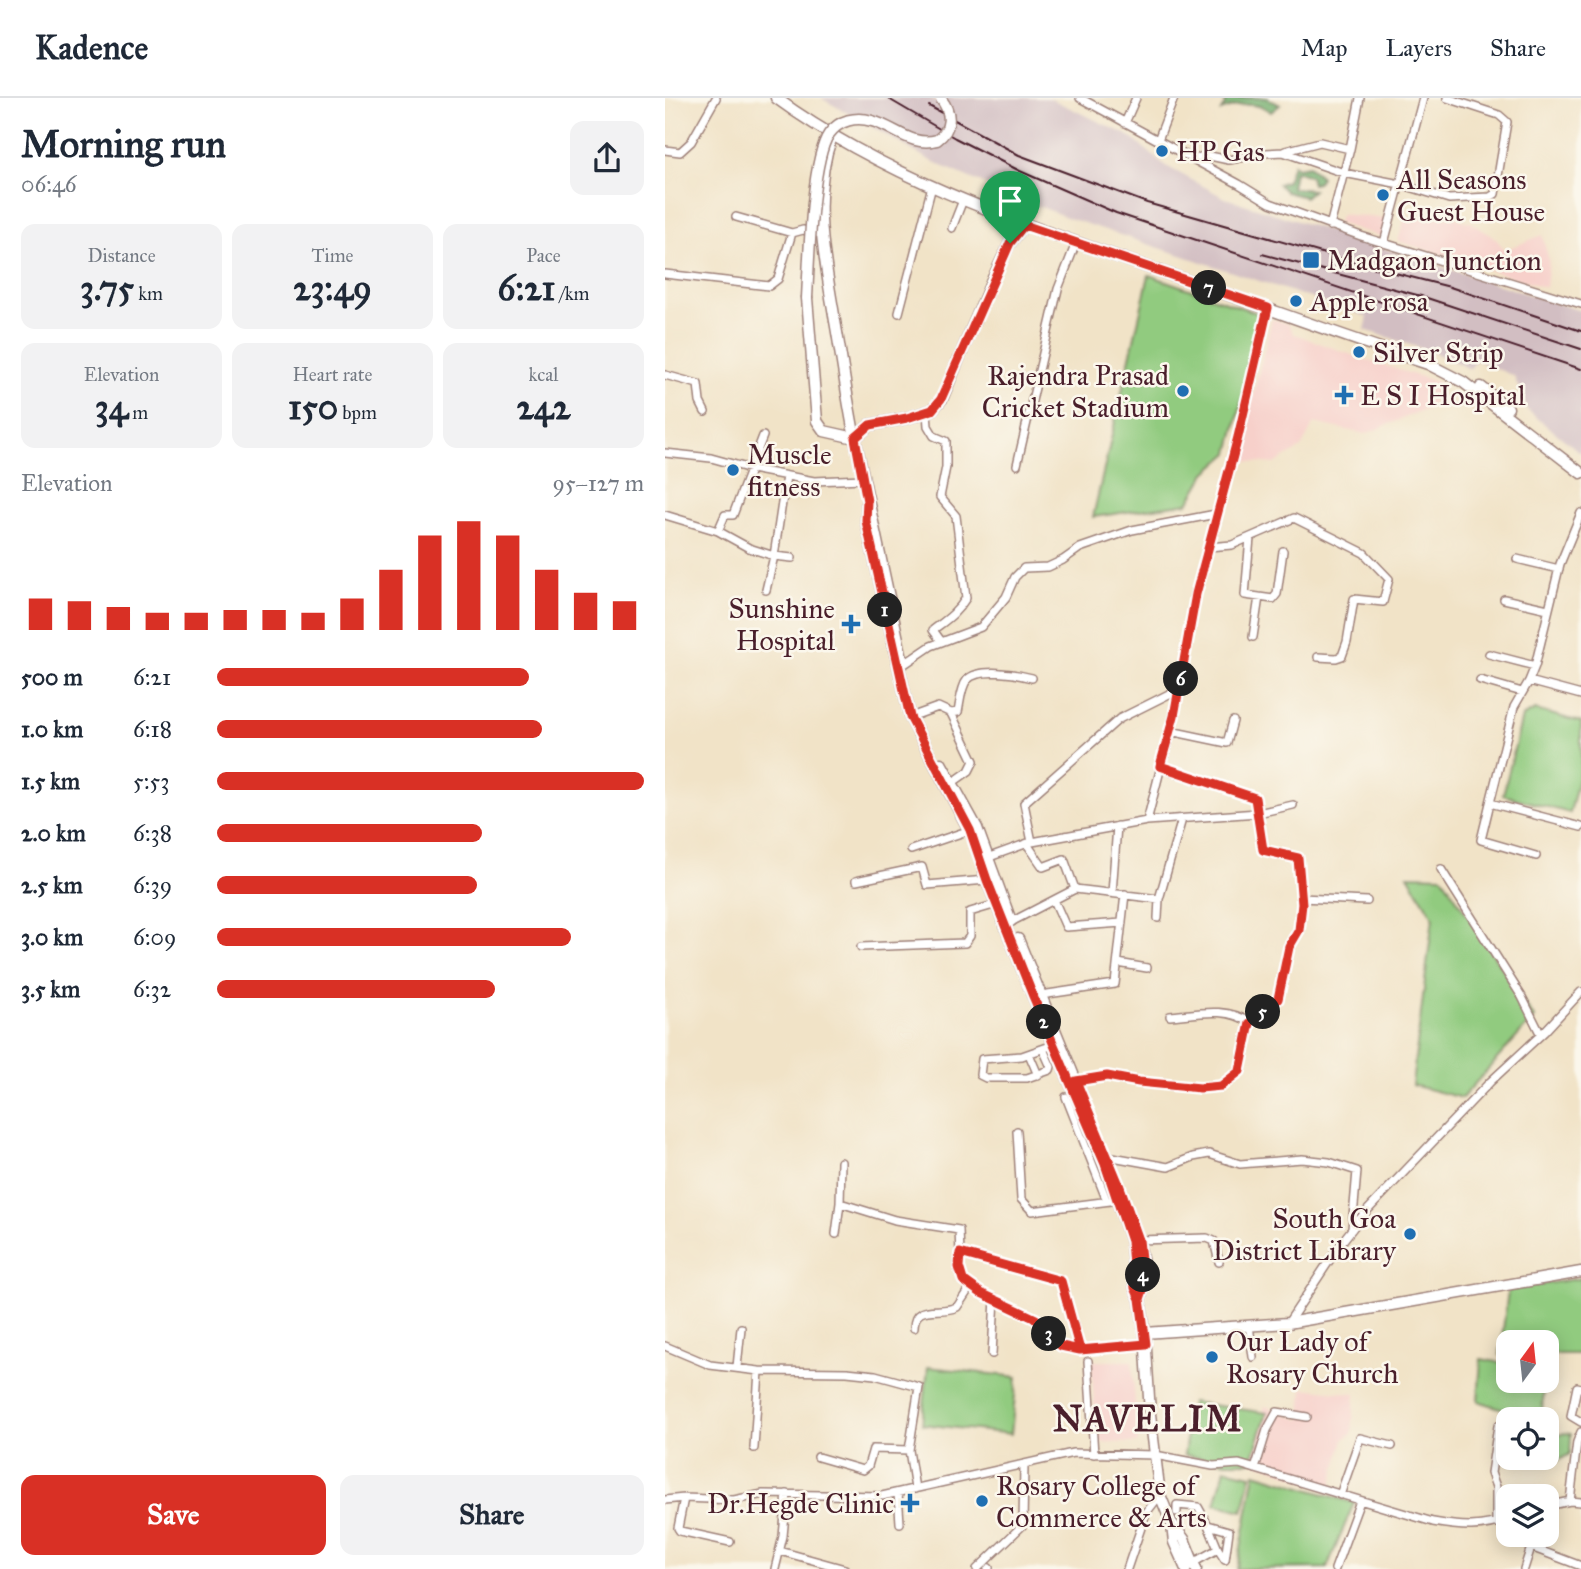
<!DOCTYPE html>
<meta charset="utf-8">
<style>
:root{--surface:#fff;--page:#f2f2f3;--text:#1f2937;--muted:#747a83;--line:#e0e1e3;--accent:#d93025}
body{margin:0;font-family:"IM FELL Great Primer",serif;background:var(--page);color:var(--text);height:100vh;display:flex;flex-direction:column;font-size:26px;white-space:nowrap}
*{box-sizing:border-box;margin:0}
p{font-size:23px;color:var(--muted)}
.icon{flex:none;width:38px;height:38px;fill:none;stroke:currentColor;stroke-width:2;stroke-linecap:round;stroke-linejoin:round}
.map{position:relative;flex:1;overflow:hidden}
.side{display:flex;flex-direction:column;background:var(--surface);width:665px}
.side>*{flex:none}
.needle{width:46px;rotate:15deg}
.controls{position:absolute;left:831px;top:1232px;display:grid;gap:14px}
.controls a{display:grid;place-items:center;width:63px;height:63px;border-radius:14px;background:var(--surface);box-shadow:0 4px 18px #0003;font-size:35px}
.pin{position:absolute;display:grid;place-items:center;width:60px;height:60px;color:#fff;margin:-72px -30px;border-radius:50% 50% 50% 0;rotate:-45deg;box-shadow:0 0 7px #0007}
.pin .icon{rotate:45deg}
.km{position:absolute;width:35px;height:35px;margin:-18px;border-radius:50%;background:#222;color:#fff;font-size:19px;line-height:35px;text-align:center}
.round{display:grid;place-items:center;flex:none;width:74px;height:74px;border-radius:14px;background:var(--page)}
.overview{display:flex;align-items:center;justify-content:space-between;height:119px;padding:0 21px}
h1{font-size:38px;font-weight:800;line-height:52px}
.stats{display:grid;grid-template-columns:repeat(3,1fr);gap:10px;height:119px;padding:7px 21px}
.stats div{display:grid;align-content:center;border-radius:14px;background:var(--page);text-align:center}
.stats b{font-size:35px;font-weight:800}
.stats small{font-size:19px;font-weight:400}
.stats p{font-size:19px}
.chart{height:196px;padding:14px 21px}
.chart p{display:flex;justify-content:space-between}
.chart svg{width:100%;height:126px;margin-top:7px;stroke:var(--accent);stroke-width:6}
.action{display:flex;gap:14px;margin-top:auto;padding:14px 21px}
.action a{flex:1;height:80px;border-radius:14px;background:var(--accent);color:#fff;font-size:28px;font-weight:800;line-height:80px;text-align:center}
.action a+a{background:var(--page);color:var(--text)}
ul{padding:0 21px;list-style:none;font-size:23px}
li{display:grid;grid-template-columns:112px 84px 1fr;align-items:center;height:52px}
li i{height:18px;border-radius:9px;background:var(--accent)}
header{display:flex;align-items:center;gap:42px;box-sizing:border-box;height:98px;padding:0 35px;background:var(--surface);border-bottom:2px solid var(--line)}
header strong{font-size:33px}
nav{display:flex;gap:38px;margin-inline-start:auto;font-size:24px}
main{display:flex;flex:1;min-height:0}
.map>svg:first-child{display:block}
</style>
<header>
<strong>Kadence</strong>
<nav><a>Map</a><a>Layers</a><a>Share</a></nav>
</header>
<main>
<section class="side">
<div class="overview"><div><h1>Morning run</h1><p>06:46</p></div><a class="round"><svg class="icon" aria-label="share" viewBox="0 0 24 24"><path d="M12 15V3M7 8l5-5 5 5M5 13v7h14v-7"/></svg></a></div>
<div class="stats">
<div><p>Distance</p><b>3.75<small> km</small></b></div>
<div><p>Time</p><b>23:49</b></div>
<div><p>Pace</p><b>6:21<small> /km</small></b></div>
</div>
<div class="stats">
<div><p>Elevation</p><b>34<small> m</small></b></div>
<div><p>Heart rate</p><b>150<small> bpm</small></b></div>
<div><p>kcal</p><b>242</b></div>
</div>
<div class="chart"><p><span>Elevation</span>95–127 m</p>
<svg viewBox="0 0 160 44" preserveAspectRatio="none"><path d="M5 44V33M15 44V34M25 44V36M35 44V38M45 44V38M55 44V37M65 44V37M75 44V38M85 44V33M95 44V23M105 44V11M115 44V6M125 44V11M135 44V23M145 44V31M155 44V34"/></svg>
</div>
<ul>
<li><b>500 m</b>6:21<i style="width:73%"></i></li>
<li><b>1.0 km</b>6:18<i style="width:76%"></i></li>
<li><b>1.5 km</b>5:53<i style="width:100%"></i></li>
<li><b>2.0 km</b>6:38<i style="width:62%"></i></li>
<li><b>2.5 km</b>6:39<i style="width:61%"></i></li>
<li><b>3.0 km</b>6:09<i style="width:83%"></i></li>
<li><b>3.5 km</b>6:32<i style="width:65%"></i></li>
</ul>
<div class="action"><a>Save</a><a>Share</a></div>
</section>
<div class="map">
<svg width="916" height="1471" viewBox="0 0 916 1471">
<rect width="100%" height="100%" fill="#fbf7ec"/>
<filter id="ink" filterUnits="userSpaceOnUse"><feTurbulence type="fractalNoise" baseFrequency=".0143" numOctaves="2"/><feDisplacementMap in="SourceGraphic" scale="14" xChannelSelector="R" yChannelSelector="G"/><feConvolveMatrix kernelMatrix="1 2 1 2 8 2 1 2 1" color-interpolation-filters="sRGB"/></filter>
<filter id="wash" filterUnits="userSpaceOnUse"><feTurbulence type="fractalNoise" baseFrequency=".00686" numOctaves="4" result="noise"/><feDisplacementMap in="SourceGraphic" scale="28" xChannelSelector="R" yChannelSelector="G"/><feGaussianBlur stdDeviation="1.57" result="paint"/><feColorMatrix in="noise" values="0 0 0 0 0 0 0 0 0 0 0 0 0 0 0 0 0 1.4 0 .05"/><feComposite in="paint" operator="in"/></filter>
<g filter="url(#wash)">
<rect width="100%" height="100%" fill="#f1e3c7"/>
<path fill="#f7d0ca" d="M676 116 723 121 717 139 672 125Z
M740 120H791L807 125 831 141 840 152 877 137 884 162 881 190 733 143Z
M607 221 623 226 629 236 693 259 775 285 766 309 700 336 649 325 636 350 609 366 572 362Z
M426 1263H467L473 1345 432 1344Z
M638 1290 690 1296 687 1336 679 1341 665 1392 586 1362 600 1308 636 1322Z"/>
<path fill="#d2bec2" d="M156 0H265L272 3 281 0H384L464 38 501 68 560 100 916 213V355L862 312 849 278 811 262 805 271 770 255 700 232 703 219 404 120 328 90 268 64Z"/>
<path fill="#91cb7f" stroke="#6e7555" stroke-width="2" d="M484 177 598 217 564 355 541 375 523 405 428 419Z
M870 612 916 624V669L905 715 838 697 857 619Z
M743 777 777 778 869 920 797 1000 747 987 768 819Z
M916 1180V1256H882V1244H844L843 1256 835 1257 843 1192Z
M816 1261 843 1266 844 1283H880L876 1321H851V1315L813 1303Z
M263 1269 352 1279 346 1336 257 1326Z
M526 1304 602 1315 586 1364H560L519 1357Z
M899 1335 906 1336 905 1356 885 1367 879 1360H882V1342Z
M560 1371 586 1377 578 1413 550 1406Z
M590 1375 689 1405 662 1470 572 1471Z"/>
<path fill="#74af6e" stroke="#5f674c" stroke-width="2" d="M556 0H602L615 7 606 14C591 3 573 6 556 13L561 4Z
M628 66 632 70 644 68 656 79 652 85 647 86 645 78 630 73 627 90 648 92 640 99 621 94 613 86 622 83Z"/>
</g>
<g filter="url(#ink)">
<g fill="none" stroke-linecap="round" stroke-linejoin="round">
<g stroke="#9e8179" stroke-width="10">
<path id="minor" d="M415 0 574 86 605 105 696 138 916 206
M460 25 471 0
M493 42 509 0
M0 52 15 54 26 44 51 0
M620 53 655 44 685 51 695 0
M529 62 540 57 564 62 600 55 618 54 679 75 735 86 784 101 825 99 830 96 842 24 834 17 782 0
M71 119 127 135
M665 128 685 51
M287 130 298 102
M719 145 758 0
M0 176 104 188 113 181 127 135 138 132 156 136
M234 215 267 88
M0 277 33 286 35 304 40 314
M262 314 263 328 269 338 281 343V369L275 399 291 418 301 500C292 515 281 522 268 532L276 543
M98 338 68 417H60L53 433 84 450 109 458 101 492
M0 355 46 360 86 371 149 383 198 381
M352 367 393 191 411 145
M121 378 109 458 127 460
M0 417 53 433
M585 440 580 497 608 501 612 496 618 453
M543 449 567 447 629 420 699 455 724 481 718 504 689 501 682 544 677 558 671 560 653 559
M852 461 894 471
M839 501 883 511
M588 539 594 499
M824 556 870 568 895 466 916 415
M238 567 266 548 316 529 341 499 350 479 359 470 383 469 398 462 415 450 467 432 551 416
M815 582 857 594
M864 583 916 597
M286 615 293 614C295 605 296 589 302 582 314 569 352 576 367 580
M251 617 273 609 286 615 309 663 304 673 287 685
M505 633 562 645 568 623
M495 669 590 700 593 715 628 707
M825 705 849 609 864 583 870 568
M482 723 367 744 359 705 454 621 514 591
M362 746 378 769 399 761 410 791
M246 752 305 732
M871 758 816 742 825 705 916 729
M319 761 363 745
M776 771 857 899 876 937
M191 783 257 769 262 787 322 782
M447 795 452 728
M636 800 702 803
M389 802 401 829 457 825
M493 820 494 801
M346 824 410 791 494 801 517 721
M196 849 300 845 305 838V814L332 806
M453 865 482 870
M376 897 450 886 460 796
M505 918C531 916 563 908 585 925
M378 951 386 969 385 972 362 980H321L315 977 317 961 357 958 391 946
M364 956 373 977
M411 983 442 978 474 984 535 990 556 988 575 973 585 925 613 901 624 849 634 832 637 806 633 760 598 752 593 715 482 723 509 618 531 496 573 339 603 210
M401 999 442 1103
M352 1033 356 1101 367 1113 453 1102
M437 1059 442 1058 503 1069 528 1059 544 1056 575 1066 637 1061 664 1064 692 1073 687 1131
M175 1105 176 1064
M171 1136 175 1105 230 1122 294 1132 295 1155 396 1183 415 1252
M474 1142 542 1140 549 1143 554 1164
M295 1155 294 1169 297 1182 316 1195 371 1221 396 1248 415 1252 481 1246
M623 1225 676 1145 698 1117 825 984 879 934 916 894
M584 1227 588 1259
M249 1230C249 1204 275 1217 292 1209L306 1188
M0 1248 45 1267 94 1273 182 1274 210 1277 254 1289 244 1352 250 1391
M327 1256 330 1200
M423 1263 429 1356
M72 1269 76 1230
M916 1290 912 1289 906 1318 916 1324
M89 1350 94 1273
M153 1359 198 1372 203 1368 208 1351 244 1352
M590 1371 602 1332 612 1314 642 1319
M233 1395 235 1425
M675 1397 695 1340 727 1348
M19 1400 13 1430 15 1433 65 1444
M0 1402 19 1400 69 1402 98 1396 217 1398 408 1355 490 1357 548 1368 574 1366 768 1424C796 1429 817 1431 844 1420
M905 1403 912 1344 916 1334
M882 1408 905 1403 916 1404
M512 1414V1407L533 1409 543 1427
M831 1425V1389L826 1375 833 1328
M866 1449 916 1468
M115 1453 180 1471
M533 1462 553 1451 543 1427 564 1433 560 1462 553 1451
M110 1471 118 1438 122 1396
M312 1471 358 1427 359 1367
M323 1471 324 1470
M462 1471 481 1415 495 1397
M670 1471 695 1403
M859 1471 866 1449 867 1437"/>
</g>
<g stroke="#9e8179" stroke-width="13">
<path id="major" d="M111 0C226 84 364 128 497 174 586 204 674 237 763 266L798 284 916 375
M167 38C145 99 160 162 170 223 177 262 182 301 190 340L205 327 242 320 267 312 277 301 328 180 345 145 359 127
M142 200 152 323 159 333 190 340 237 560
M816 289 843 310
M202 403 201 423 245 619 310 743 322 782 368 898 440 1066 466 1143 470 1190 475 1201 480 1235 485 1316 495 1397 506 1424 519 1441 531 1471
M276 665 312 730 346 823
M353 841 417 998
M463 1113C473 1139 485 1174 475 1201
M480 1235 623 1225 916 1174
M507 1428 509 1444 521 1471"/>
</g>
<use href="#minor" stroke="#fff" stroke-width="7"/>
<use href="#major" stroke="#fff" stroke-width="10"/>
<path stroke="#4a1f2b" stroke-width="2" d="M222 0 290 40 355 73 451 115 916 271
M264 8 354 57 482 105 695 166 785 189 916 233
M597 156 756 198 916 251"/>
<g stroke="#9e8179" stroke-width="13" stroke-linecap="butt">
<path id="major-bridge" d="M142 200C144 165 146 62 164 36 174 22 191 18 207 23 230 29 246 49 272 42 287 31 287 15 276 1"/>
</g>
<use href="#major-bridge" stroke="#fff" stroke-width="10"/>
</g>
</g>
<g fill="none" stroke-linecap="round" stroke-linejoin="round" filter="url(#ink)">
<g stroke="#fff" stroke-width="14">
<path id="route" d="M345 145 276 301 267 312 242 320 205 327 190 340 202 403 201 423 245 619 305 732 322 782 368 898 440 1066 466 1143 470 1190 475 1201 481 1246 415 1252 396 1248 371 1221 316 1195 298 1182 294 1169 295 1155 396 1183 415 1252 481 1246 475 1201 479 1189 474 1142 455 1089 411 983 442 978 474 984 535 990 556 988 575 973 585 925 613 901 624 849 634 832 637 806 633 760 598 752 590 700 495 668 509 618 531 496 573 339 603 210 359 127 345 145"/>
</g>
<use href="#route" stroke="#d93025" stroke-width="9"/>
</g>
<g fill="#1f6fb2" stroke="#fbf7ec" stroke-width="2.5">
<circle cx="497" cy="53" r="7"/>
<circle cx="718" cy="97" r="7"/>
<rect x="637" y="153" width="18" height="18" rx="3.5"/>
<circle cx="631" cy="203" r="7"/>
<circle cx="694" cy="254" r="7"/>
<circle cx="518" cy="293" r="7"/>
<path d="M675.5 286.5h7v7h7v7h-7v7h-7v-7h-7v-7h7z"/>
<circle cx="68" cy="372" r="7"/>
<path d="M182.5 515.5h7v7h7v7h-7v7h-7v-7h-7v-7h7z"/>
<circle cx="745" cy="1136" r="7"/>
<circle cx="547" cy="1259" r="7"/>
<circle cx="317" cy="1403" r="7"/>
<path d="M241.5 1394.5h7v7h7v7h-7v7h-7v-7h-7v-7h7z"/>
</g>
<g text-anchor="middle" stroke-width="5" stroke-linejoin="round" paint-order="stroke">
<g font-size="28" fill="#4a1f2b" stroke="#fbf7ec" text-anchor="start">
<text x="511" y="63">HP Gas</text>
<text x="732" y="91">All Seasons<tspan x="732" dy="32">Guest House</tspan></text>
<text x="662" y="172">Madgaon Junction</text>
<text x="645" y="213">Apple rosa</text>
<text x="708" y="264">Silver Strip</text>
<text x="504" y="287" text-anchor="end">Rajendra Prasad<tspan x="504" dy="32">Cricket Stadium</tspan></text>
<text x="695" y="307">E S I Hospital</text>
<text x="82" y="366">Muscle<tspan x="82" dy="32">fitness</tspan></text>
<text x="170" y="520" text-anchor="end">Sunshine<tspan x="170" dy="32">Hospital</tspan></text>
<text x="731" y="1130" text-anchor="end">South Goa<tspan x="731" dy="32">District Library</tspan></text>
<text x="561" y="1253">Our Lady of<tspan x="561" dy="32">Rosary Church</tspan></text>
<text x="331" y="1397">Rosary College of<tspan x="331" dy="32">Commerce &amp; Arts</tspan></text>
<text x="229" y="1415" text-anchor="end">Dr.Hegde Clinic</text>
</g>
<g font-size="35" font-weight="bold" letter-spacing="2" fill="#4a1f2b" stroke="#fbf7ec">
<text x="483" y="1333">NAVELIM</text>
</g>
</g>
</svg>
<div class="controls">
<a><svg class="needle" viewBox="-14 -14 28 28"><path d="M0-13l5 13h-10z" fill="#e53935"/><path d="M0 13l5-13h-10z" fill="#747a83"/></svg></a>
<a><svg class="icon" aria-label="locate" viewBox="0 0 24 24"><circle cx="12" cy="12" r="6"/><path d="M12 2v4M12 18v4M2 12h4M18 12h4"/></svg></a>
<a><svg class="icon" aria-label="layers" viewBox="0 0 24 24"><path d="M12 4l9 5-9 5-9-5zM3 14l9 5 9-5"/></svg></a>
</div>
<div class="pin" style="left:345px;top:145px;background:#1e9e55"><svg class="icon" aria-label="arrive" viewBox="0 0 24 24"><path d="M6 21V4h12l-3 4 3 4H6"/></svg></div>
<b class="km" style="left:220px;top:512px">1</b>
<b class="km" style="left:379px;top:924px">2</b>
<b class="km" style="left:384px;top:1236px">3</b>
<b class="km" style="left:478px;top:1177px">4</b>
<b class="km" style="left:598px;top:914px">5</b>
<b class="km" style="left:516px;top:581px">6</b>
<b class="km" style="left:544px;top:190px">7</b>
</div>
</main>
